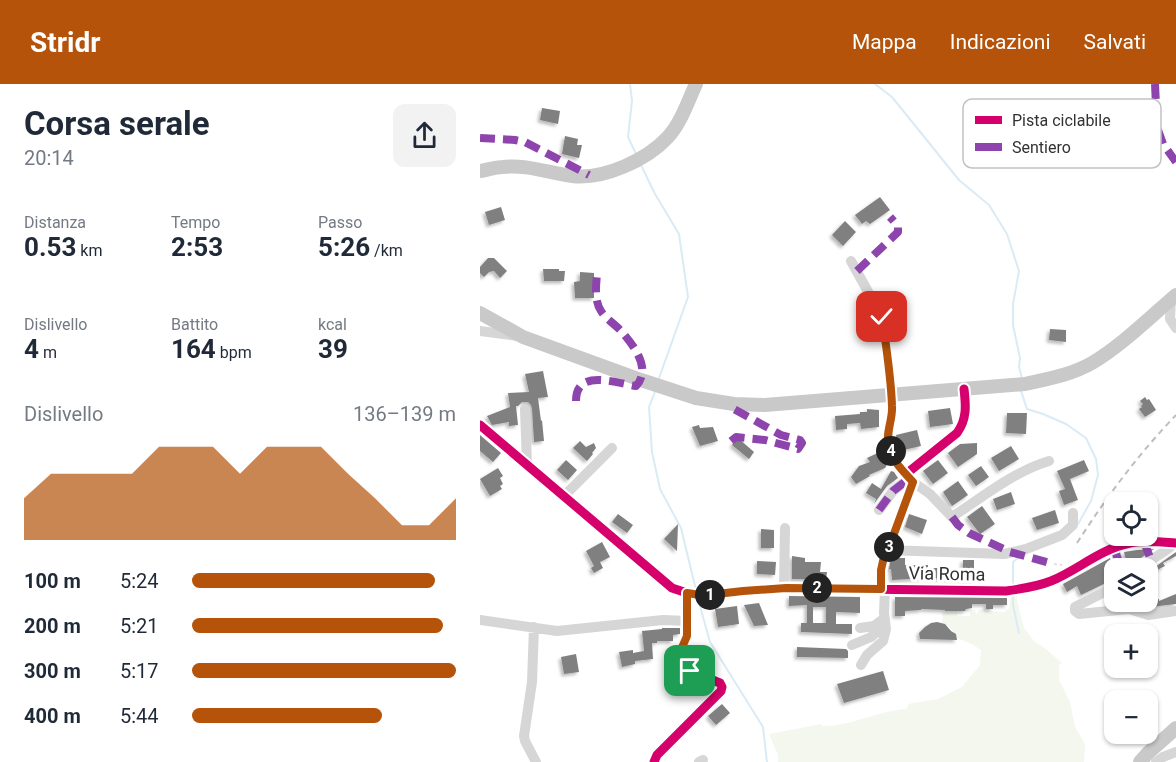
<!DOCTYPE html>
<html lang="it">
<meta charset="utf-8">
<style>
:root{--surface:#fff;--page:#f2f2f3;--text:#1f2937;--muted:#747a83;--accent:#b45309}
body{margin:0;font-family:Roboto,sans-serif;background:var(--page);color:var(--text);height:100vh;display:flex;flex-direction:column;font-size:22px;white-space:nowrap}
*{box-sizing:border-box;margin:0}
p{font-size:20px;color:var(--muted)}
.icon{flex:none;width:33px;height:33px;fill:none;stroke:currentColor;stroke-width:2;stroke-linecap:round;stroke-linejoin:round}
.map{position:relative;flex:1;overflow:hidden}
.sheet{display:flex;flex-direction:column;background:var(--surface);width:480px}
.sheet>*{flex:none}
.controls{position:absolute;left:624px;top:408px;display:grid;gap:12px}
.controls a{display:grid;place-items:center;width:54px;height:54px;border-radius:12px;background:var(--surface);box-shadow:0 2px 4px #0004;font-size:30px}
.pin{position:absolute;display:grid;place-items:center;width:51px;height:51px;color:#fff;margin:-26px;border-radius:12px;box-shadow:0 3px 9px #0006}
.km{position:absolute;width:30px;height:30px;margin:-15px;border-radius:50%;background:#222;color:#fff;font-size:16px;line-height:30px;text-align:center}
.round{display:grid;place-items:center;flex:none;width:63px;height:63px;border-radius:12px;background:var(--page)}
.overview{display:flex;align-items:center;justify-content:space-between;height:102px;padding:0 24px}
h1{font-size:33px;font-weight:700;line-height:45px}
.figures{display:grid;grid-template-columns:repeat(3,1fr);gap:9px;height:102px;padding:6px 24px}
.figures div{display:grid;align-content:center}
.figures b{font-size:26px;font-weight:700}
.figures small{font-size:16px;font-weight:400}
.figures p{font-size:16px}
.chart{height:168px;padding:12px 24px}
.chart p{display:flex;justify-content:space-between}
.chart svg{width:100%;height:108px;margin-top:6px;fill:var(--accent);opacity:.7}
ul{padding:0 24px;list-style:none;font-size:20px}
li{display:grid;grid-template-columns:96px 72px 1fr;align-items:center;height:45px}
li i{height:15px;border-radius:8px;background:var(--accent)}
header{display:flex;align-items:center;gap:36px;box-sizing:border-box;height:84px;padding:0 30px;background:var(--accent);color:#fff}
header strong{font-size:28px}
nav{display:flex;gap:33px;margin-inline-start:auto;font-size:21px}
main{display:flex;flex:1;min-height:0}
.map>svg:first-child{display:block}
</style>
<header>
<strong>Stridr</strong>
<nav><a>Mappa</a><a>Indicazioni</a><a>Salvati</a></nav>
</header>
<main>
<section class="sheet">
<div class="overview"><div><h1>Corsa serale</h1><p>20:14</p></div><a class="round"><svg class="icon" aria-label="share" viewBox="0 0 24 24"><path d="M12 15V3M7 8l5-5 5 5M5 13v7h14v-7"/></svg></a></div>
<div class="figures">
<div><p>Distanza</p><b>0.53<small> km</small></b></div>
<div><p>Tempo</p><b>2:53</b></div>
<div><p>Passo</p><b>5:26<small> /km</small></b></div>
</div>
<div class="figures">
<div><p>Dislivello</p><b>4<small> m</small></b></div>
<div><p>Battito</p><b>164<small> bpm</small></b></div>
<div><p>kcal</p><b>39</b></div>
</div>
<div class="chart"><p><span>Dislivello</span>136–139 m</p>
<svg viewBox="0 0 160 44" preserveAspectRatio="none"><path d="M0 44V27L10 17L20 17L30 17L40 17L50 6L60 6L70 6L80 17L90 6L100 6L110 6L120 17L130 27L140 38L150 38L160 27V44z"/></svg>
</div>
<ul>
<li><b>100 m</b>5:24<i style="width:92%"></i></li>
<li><b>200 m</b>5:21<i style="width:95%"></i></li>
<li><b>300 m</b>5:17<i style="width:100%"></i></li>
<li><b>400 m</b>5:44<i style="width:72%"></i></li>
</ul>
</section>
<div class="map">
<svg width="696" height="678" viewBox="0 0 696 678">
<defs>
<filter id="shadow"><feDropShadow dx="-2.5" dy="2.5" stdDeviation="1.5" flood-color="#0004"/></filter>
</defs>
<rect width="100%" height="100%" fill="#fff"/>
<path fill="#f3f7ed" d="M531 512H537V517L544 544 554 557 566 565 582 579 579 581V596L590 618 595 643 605 660 604 678H298V671L289 650 342 640V642C368 643 398 627 426 625L428 622V620L458 615 482 603 500 581 501 566 492 560 477 554C476 548 467 540 462 539L463 533 462 530 467 528 477 527V532H490V525L495 526 496 530 498 529V526L505 525V527L525 528 526 526 529 525Z"/>
<g fill="none" stroke-linecap="round" stroke-linejoin="round">
<path stroke="#daebf5" stroke-width="2" d="M150 0 152 17 148 53 156 70
M395 0 412 13 479 96 509 121 527 150 539 187 533 220V241L540 274 539 283 542 294
M161 81 175 110 199 150 208 213 178 297
M176 305 169 323 172 368 180 405 201 444 216 506
M541 307 547 325 563 330 586 340 606 354 616 375 618 391 611 417 598 440
M533 500V478L538 474
M533 513V521L539 549
M218 515 230 558 283 643 287 678"/>
</g>
<path fill="#808080" fill-rule="evenodd" filter="url(#shadow)" d="M62 24 80 27 78 40 60 36Z
M85 52 98 55 97 61H102L99 74 82 70Z
M400 113 410 126 390 140 386 137 382 140 375 131Z
M21 123 25 136 9 141 5 128Z
M365 137 376 148 363 162 352 151Z
M8 174H14L27 187 20 194 14 187 9 188 4 193 0 189V183Z
M63 185H79V187H85L84 197H64Z
M100 188 114 189V214H95L94 198 100 197Z
M570 245 586 246V258L569 256Z
M63 287 68 313 58 314 61 337 62 336 64 357 54 358 52 325 51 321 48 318H42L38 322H36L38 341 29 342V338L12 341 7 332 30 323 28 309 49 308 45 290Z
M665 313 667 316 669 315 676 326 665 333 659 325 662 323 661 322 663 320 660 317Z
M470 324 473 340 450 343 448 327Z
M387 325 399 326V343L381 345 380 339 367 340V345L356 346 355 332 380 330V328H387Z
M527 329H547L546 350 526 349Z
M219 341 220 344 233 343 238 357 220 362 212 343Z
M437 346 441 362 419 367 416 351Z
M0 351 21 369 13 378 0 367Z
M258 354 274 368 269 375 252 361Z
M100 357 106 363 114 359 116 364 112 369 113 370 107 377 93 364Z
M497 359V370L478 383 468 369 480 360Z
M531 362 539 375 519 387 511 374Z
M402 367 408 379 405 384 389 391 390 392 376 400 371 393 379 382 390 378 387 374Z
M86 376 97 386 88 396 77 386Z
M458 376 468 389 453 400 443 387Z
M604 376 609 387 590 395 598 416 584 421 579 407 585 405 577 387Z
M501 382 509 393 496 402 488 391Z
M18 384 23 392 20 394 23 400 20 402 22 405 10 412 0 395Z
M411 387 414 388 418 394 407 402 394 420 396 415 386 409 392 399 401 405Z
M478 397 488 411 472 422 463 408Z
M531 408 535 420 517 426 513 415Z
M502 422 515 440 500 450 487 433Z
M575 426 579 439 557 446 552 434Z
M138 430 153 441 147 449 132 438Z
M429 430 447 436 442 450 425 443Z
M198 440 197 467 184 455Z
M281 445 294 446V464H281Z
M122 458 130 473 120 478 123 484 114 489 111 484 114 482 106 467Z
M674 465 655 478 653 484H648L644 468 657 466Z
M696 468V472L683 479 685 482 675 487 677 490 672 493 678 504 668 508V488Z
M312 472 325 474V478H341L340 488H347L346 496 312 495Z
M411 474H425V481H448V484H461V486H483V476H494V496L448 494 412 496 411 485H409Z
M630 474 634 486 626 487 630 497 601 511 597 502 587 508 583 500Z
M277 477 296 478 295 491 277 490Z
M696 510V520L669 523 662 521V520L679 515V517Z
M309 512 380 513V529L356 528V540H372V550L321 548V539H327V521L309 522ZM333 523H346V539H333Z
M415 513 527 514V521H513V525H506V520H492V524L486 525 485 527H465V526L441 525V526L425 527V532H415Z
M279 519 288 541 274 542 264 521Z
M257 522 259 540 238 543 235 525Z
M457 538 465 540 471 547 476 550 477 556 440 555 439 549 445 543 451 539Z
M182 544H200V550L193 551V557H177V559H172L173 575 155 577V580L142 583 139 568 153 566V569L164 567 162 547 182 545Z
M317 563 366 565 368 567V574L317 573Z
M96 570 99 588 84 590 81 573Z
M195 582 204 592 208 599 199 604 189 585Z
M403 587 409 606 364 619 357 600Z
M242 620 250 629 236 641 228 632Z"/>
<g fill="none" stroke-linecap="round" stroke-linejoin="round">
<path stroke="#d6d6d6" stroke-width="1.5" stroke-dasharray="3 3" stroke-linecap="butt" d="M574 480 582 481"/>
<path stroke="#d6d6d6" stroke-width="10" d="M371 177 402 233 411 298
M691 215 690 235 696 244
M0 247 38 252
M412 324C412 331 410 337 409 344 406 361 414 378 426 390
M45 325 47 381
M0 341 192 504 207 509 220 511 306 504 526 507C541 505 556 503 571 497 598 486 620 465 650 459 665 456 681 458 696 459
M433 398 450 410 472 433C504 412 533 388 569 377
M84 412 132 364
M399 426 413 407 430 394
M634 464 641 484
M406 466 524 470 546 465 582 451 593 441V429
M660 484C671 475 684 469 695 459
M634 503 595 523V527L599 530 649 525 668 531 696 527
M304 504 305 444
M401 505V486L405 468 411 458 433 398 426 390 477 349C487 335 486 322 484 305
M0 536 77 547 183 536 207 537
M54 543 52 598 44 652 45 657 56 678
M380 544 394 542 402 536
M372 561 391 553 405 540
M381 581 387 571 403 557 406 545 404 529 405 505
M174 678 177 671 241 607 242 603 240 599 210 587 200 577V568L207 552V509
M219 678 223 676
M676 678 683 673 696 668"/>
<path stroke="#c9c9c9" stroke-width="14" d="M0 87C7 86 15 83 23 83 46 80 69 89 92 92 123 96 167 76 188 53 201 39 208 17 216 0
M0 229 43 253 161 296 216 314 254 320 285 321 545 300C567 295 591 291 612 279 642 261 669 234 696 211
M660 678 668 669 696 644"/>
<path stroke="#bebebe" stroke-width="2" stroke-dasharray="6 4.5" stroke-linecap="butt" d="M597 459C628 411 657 372 696 331"/>
<path stroke="#d6d6d6" stroke-width="10" d="M411 298 412 324"/>
<path stroke="#8e44ad" stroke-width="8" stroke-dasharray="15 8" stroke-linecap="butt" d="M675 0 677 43 683 60 696 78
M0 54 35 56 45 58 109 91
M377 187 418 148V142L410 133
M96 317C96 284 135 299 156 302 172 285 154 262 142 248 136 241 126 235 121 227 114 216 116 202 117 190
M251 357 256 353 285 356 318 365 322 359 320 356 301 351 254 325V320
M399 426 413 407 430 394
M472 433 478 441 489 449 530 468 574 480
M664 458 671 476
M634 464 641 484"/>
<g stroke="#fff" stroke-width="13">
<path id="cycleway" d="M0 341 192 504 207 509 220 511 306 504 526 507C541 505 556 503 571 497 598 486 620 465 650 459 665 456 681 458 696 459
M401 505V486L405 468 411 458 433 398 426 390 477 349C487 335 486 322 484 305
M174 678 177 671 241 607 242 603 240 599 210 587 200 577V568L207 552V509"/>
</g>
<use href="#cycleway" stroke="#d6006c" stroke-width="9"/>
</g>
<g fill="none" stroke-linecap="round" stroke-linejoin="round">
<g stroke="#fff" stroke-width="12">
<path id="route" d="M210 587 204 582 199 573 200 568 207 552V509L220 511 237 510 263 507 306 504 401 505V486L405 468 411 458 433 398C423 387 413 378 409 363 405 349 413 336 412 322 411 292 406 262 402 233"/>
</g>
<use href="#route" stroke="#b45309" stroke-width="8"/>
</g>
<g text-anchor="middle" stroke-width="6" stroke-linejoin="round" paint-order="stroke">
<g font-size="18" fill="#323232" stroke="#fff">
<text transform="translate(467 490) rotate(1)" y="6">Via Roma</text>
</g>
</g>
<rect x="483" y="15" width="198" height="69" rx="9" fill="#fff" stroke="#c2c2c2" stroke-width="1.5"/>
<rect x="495" y="32" width="27" height="8" fill="#d6006c"/>
<rect x="495" y="59" width="27" height="8" fill="#8e44ad"/>
<g font-size="16" fill="#323232">
<text x="532" y="42">Pista ciclabile</text>
<text x="532" y="69">Sentiero</text>
</g>
</svg>
<div class="controls">
<a><svg class="icon" aria-label="locate" viewBox="0 0 24 24"><circle cx="12" cy="12" r="6"/><path d="M12 2v4M12 18v4M2 12h4M18 12h4"/></svg></a>
<a><svg class="icon" aria-label="layers" viewBox="0 0 24 24"><path d="M12 4l9 5-9 5-9-5zM3 14l9 5 9-5"/></svg></a>
<a>+</a>
<a>−</a>
</div>
<div class="pin" style="left:210px;top:587px;background:#1e9e55"><svg class="icon" aria-label="arrive" viewBox="0 0 24 24"><path d="M6 21V4h12l-3 4 3 4H6"/></svg></div>
<div class="pin" style="left:402px;top:233px;background:#d93025"><svg class="icon" aria-label="check" viewBox="0 0 24 24"><path d="M5 12l5 5 9-10"/></svg></div>
<b class="km" style="left:230px;top:511px">1</b>
<b class="km" style="left:337px;top:504px">2</b>
<b class="km" style="left:409px;top:463px">3</b>
<b class="km" style="left:411px;top:367px">4</b>
</div>
</main>
